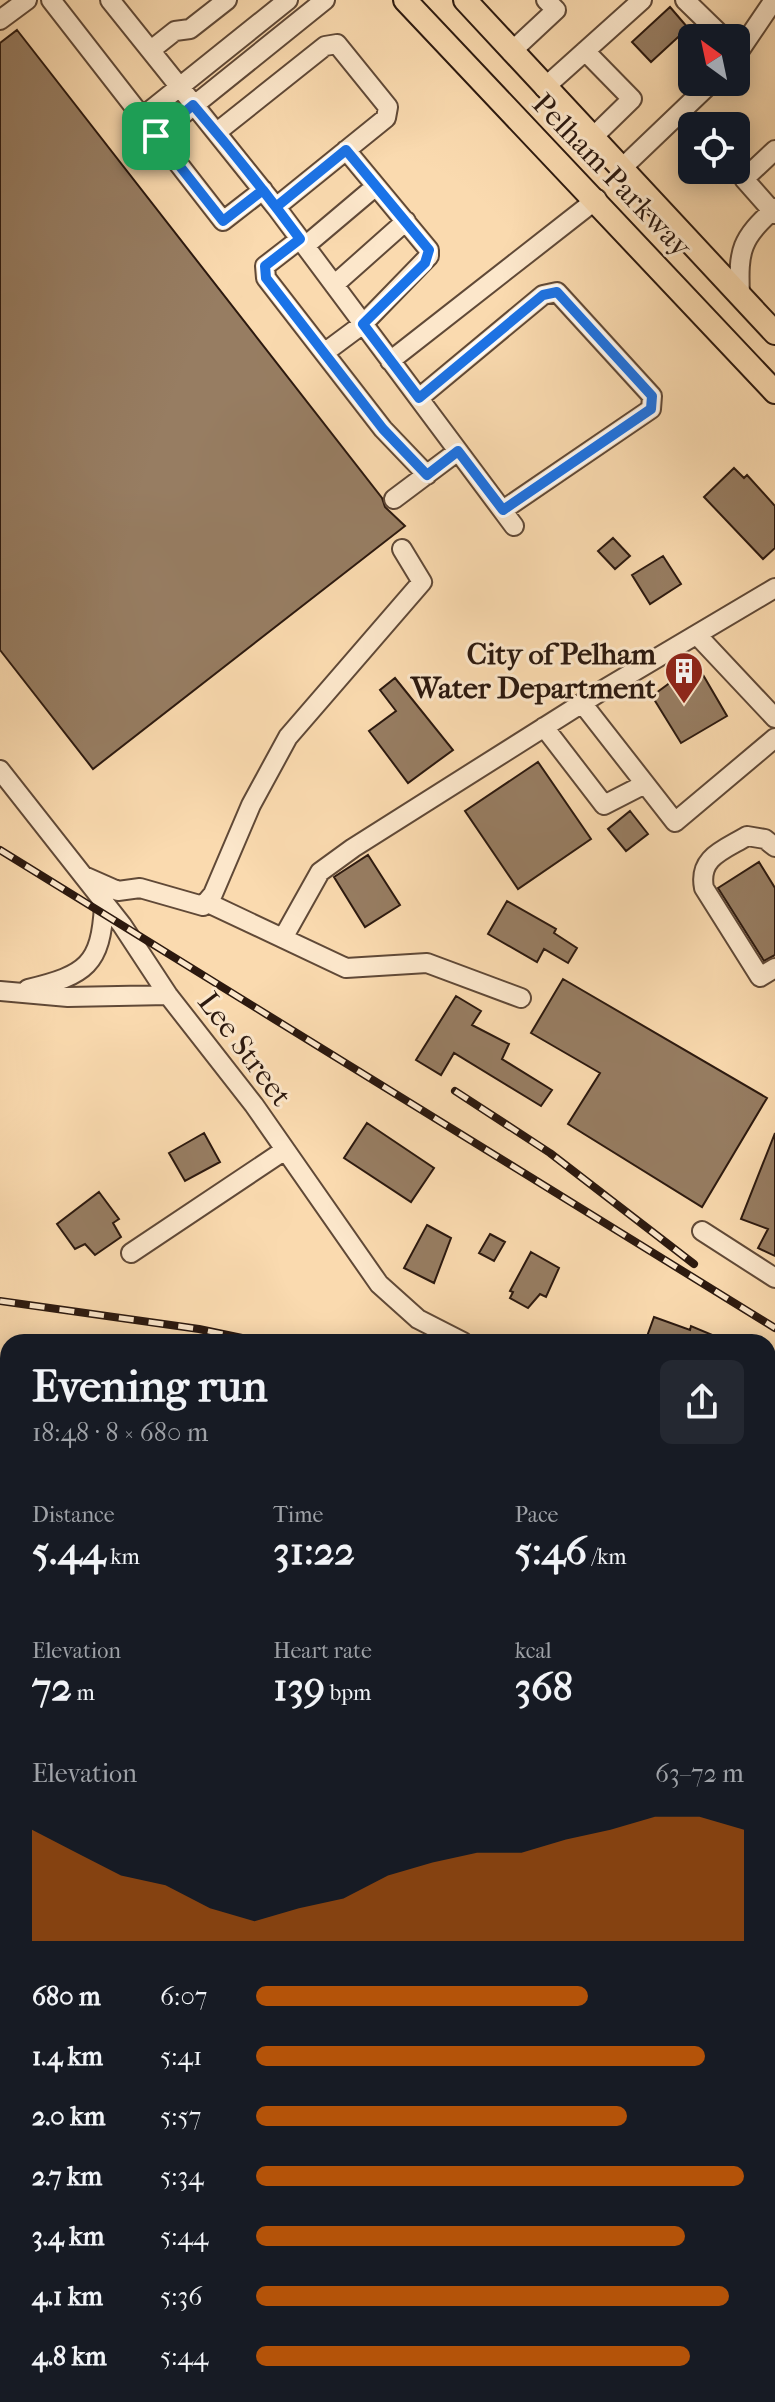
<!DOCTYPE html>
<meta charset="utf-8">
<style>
:root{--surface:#171b24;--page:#242831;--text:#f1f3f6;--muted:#9ea1a6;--accent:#b45309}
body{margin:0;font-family:"IM FELL French Canon",serif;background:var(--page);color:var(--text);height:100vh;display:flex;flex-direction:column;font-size:30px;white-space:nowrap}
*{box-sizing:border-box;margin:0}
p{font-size:26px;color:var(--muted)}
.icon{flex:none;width:44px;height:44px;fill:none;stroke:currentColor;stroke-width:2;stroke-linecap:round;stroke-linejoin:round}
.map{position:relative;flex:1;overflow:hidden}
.panel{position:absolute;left:0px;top:1334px;width:776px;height:1068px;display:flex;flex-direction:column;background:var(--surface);border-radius:24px 24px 0 0;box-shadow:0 4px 20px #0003}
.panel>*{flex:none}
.needle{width:52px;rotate:327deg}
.buttons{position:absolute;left:678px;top:24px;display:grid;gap:16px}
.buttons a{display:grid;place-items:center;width:72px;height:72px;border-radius:12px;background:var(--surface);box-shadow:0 4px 20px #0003;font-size:40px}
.pin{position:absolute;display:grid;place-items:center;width:68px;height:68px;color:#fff;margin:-34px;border-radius:16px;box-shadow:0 4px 12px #0006}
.round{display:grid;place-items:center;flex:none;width:84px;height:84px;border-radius:12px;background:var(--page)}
.overview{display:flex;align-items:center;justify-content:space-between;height:136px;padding:0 32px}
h1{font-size:44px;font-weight:700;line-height:60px}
.figures{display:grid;grid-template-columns:repeat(3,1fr);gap:12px;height:136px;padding:8px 32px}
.figures div{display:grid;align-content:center}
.figures b{font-size:40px;font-weight:700}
.figures small{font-size:22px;font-weight:400}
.figures p{font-size:22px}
.chart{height:224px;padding:16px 32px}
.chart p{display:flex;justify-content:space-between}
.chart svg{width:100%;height:144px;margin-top:8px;fill:var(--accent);opacity:.7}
ul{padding:0 32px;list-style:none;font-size:26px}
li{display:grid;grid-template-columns:128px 96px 1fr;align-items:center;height:60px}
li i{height:20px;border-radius:10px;background:var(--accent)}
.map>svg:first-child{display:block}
</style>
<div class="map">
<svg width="775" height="2402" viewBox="0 0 775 2402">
<rect width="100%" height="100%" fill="#fadaaf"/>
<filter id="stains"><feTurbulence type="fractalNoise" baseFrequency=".0025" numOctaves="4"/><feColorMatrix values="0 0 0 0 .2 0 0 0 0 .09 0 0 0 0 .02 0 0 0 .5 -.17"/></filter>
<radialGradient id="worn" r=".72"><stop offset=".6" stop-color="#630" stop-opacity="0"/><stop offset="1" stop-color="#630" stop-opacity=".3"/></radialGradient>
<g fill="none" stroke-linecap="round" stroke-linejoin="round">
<path stroke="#7e654f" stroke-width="5" d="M0 1698 8 1702
M768 2145 775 2152"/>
</g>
<path fill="#977d62" stroke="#2c190f" stroke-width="2" d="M670 7 688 28 651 62 632 42Z
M17 30 382 498 385 507 405 526 93 769 0 650V43Z
M734 468 744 478 747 475 775 506V548L763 559 704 497Z
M613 538 630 556 615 569 598 551Z
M663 556 681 584 650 604 632 575Z
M699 668 727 716 681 743 652 696 686 671 688 674Z
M395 678 453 750 408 783 369 731 396 711 380 690Z
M538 762 591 839 518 889 465 811Z
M630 811 648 834 626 851 608 829Z
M368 855 400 905 365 927 334 877Z
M759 862 775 888V955L764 961 718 888Z
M507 901 556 929 554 933 577 948 568 963 544 949 537 962 488 934Z
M563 979 767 1098 702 1207 568 1124 600 1073 531 1033Z
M456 996 481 1011 472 1025 509 1044 502 1059 552 1090 541 1106 454 1053 441 1075 416 1060Z
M367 1123 434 1168 411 1202 344 1158Z
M204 1133 220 1162 185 1181 169 1153Z
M775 1133V1256L758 1248 768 1229 741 1219Z
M99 1192 119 1219 113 1223 121 1237 95 1255 85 1244 75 1249 57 1224Z
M427 1225 451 1238 434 1283 404 1268Z
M490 1234 505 1242 494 1261 479 1253Z
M531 1252 559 1268 546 1297 540 1294 528 1308 510 1298 513 1292 510 1291Z
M654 1317 690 1330 691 1326 729 1342H645Z"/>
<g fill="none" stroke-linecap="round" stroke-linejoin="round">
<g stroke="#604937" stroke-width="22">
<path id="minor" d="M51 0 223 221 263 190
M110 0 276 207 514 526
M685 0 724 38
M0 20 27 0
M151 50 175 31 190 29 227 0
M585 51 632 99 592 138
M511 52 556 10 546 0
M736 56 774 0
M544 88 642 0
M142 117 288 0
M217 132 325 46 337 44 388 107 386 118 276 207
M156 136 325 0
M775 150 744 179 775 214
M621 169 712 82
M300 239 265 266 266 278 383 429 427 475
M305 246 376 186
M334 285 406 221
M740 295C738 249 741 239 775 208
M324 353 363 324 429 256V250L346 150
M390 361 597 199
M419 398 543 295 557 292 652 396 651 409 503 510
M394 499 458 451
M697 635 775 718
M582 703 675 822 775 738
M544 727 604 805 645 784
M0 770 122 925 168 995 254 1105 379 1284 418 1319 463 1342
M775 847 765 839 747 836C724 850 698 857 704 888L760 977 775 968
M84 876 118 891 140 888 203 906 213 894 251 805 288 737 422 582 402 549
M206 902 346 968 427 963 521 998
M283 938 320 872 353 848 603 690 775 588
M28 989C86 975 101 965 104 905
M0 991 68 997 168 995
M702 1231 775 1278
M131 1253 285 1150
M768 1471 775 1475
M773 1569 775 1599
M768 1629 775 1632
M0 1843 8 1829
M768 2392 775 2397
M317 2394 327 2402
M242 2402 249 2394"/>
</g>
<g stroke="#2c190f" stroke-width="26">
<path id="major" d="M405 0 775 392
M465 0 775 333"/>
</g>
<use href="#minor" stroke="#fce7cb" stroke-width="18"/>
<use href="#major" stroke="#fadaaf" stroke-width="22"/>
<g stroke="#2c190f" stroke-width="8">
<path id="rail" d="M0 850 775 1328
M455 1091 550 1153 694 1264
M0 1301 199 1329 261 1342
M768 1548 775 1553"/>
</g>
<use href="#rail" stroke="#fce7cb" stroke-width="5" stroke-dasharray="15" stroke-linecap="butt"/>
</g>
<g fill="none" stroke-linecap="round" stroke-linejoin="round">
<g stroke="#fff" stroke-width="16">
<path id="route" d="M156 136 193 105C230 148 266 193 300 239L265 266 266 278 383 429 427 475 458 451 503 510 651 409 652 396 557 292 543 295 419 398 363 324 425 263 429 250 346 150 276 207 263 190 223 221 156 136"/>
</g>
<use href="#route" stroke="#1a73e8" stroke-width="10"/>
</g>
<defs>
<g id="building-pin" transform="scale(2)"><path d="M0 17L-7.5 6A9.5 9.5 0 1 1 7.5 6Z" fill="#8f2418" stroke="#fce7cb"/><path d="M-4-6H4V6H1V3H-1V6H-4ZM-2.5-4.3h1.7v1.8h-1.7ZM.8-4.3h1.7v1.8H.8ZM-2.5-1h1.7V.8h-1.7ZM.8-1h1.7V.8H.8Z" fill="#fff"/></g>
</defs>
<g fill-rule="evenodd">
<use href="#building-pin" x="684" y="671"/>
</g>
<g text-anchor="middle" stroke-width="6" stroke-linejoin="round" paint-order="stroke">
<g font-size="30" fill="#2c190f" stroke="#fce7cb">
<text transform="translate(612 175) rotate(46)" y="10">Pelham Parkway</text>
<text transform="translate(245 1049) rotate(53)" y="10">Lee Street</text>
</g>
<g font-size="30" font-weight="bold" fill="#2c190f" stroke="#fce7cb" text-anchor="end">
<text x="656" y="664">City of Pelham<tspan x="656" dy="34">Water Department</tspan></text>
</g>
</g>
<rect width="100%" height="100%" filter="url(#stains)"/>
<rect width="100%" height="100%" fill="url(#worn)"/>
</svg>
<div class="buttons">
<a><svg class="needle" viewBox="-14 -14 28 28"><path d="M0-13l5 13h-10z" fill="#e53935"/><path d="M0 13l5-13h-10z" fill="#9ea1a6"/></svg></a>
<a><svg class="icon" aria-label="locate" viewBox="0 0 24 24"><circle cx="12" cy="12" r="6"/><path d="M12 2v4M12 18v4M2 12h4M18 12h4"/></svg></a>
</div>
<div class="pin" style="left:156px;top:136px;background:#1e9e55"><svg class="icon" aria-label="arrive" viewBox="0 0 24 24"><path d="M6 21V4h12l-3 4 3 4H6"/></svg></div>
<section class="panel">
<div class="overview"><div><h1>Evening run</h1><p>18:48 · 8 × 680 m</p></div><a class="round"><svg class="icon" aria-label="share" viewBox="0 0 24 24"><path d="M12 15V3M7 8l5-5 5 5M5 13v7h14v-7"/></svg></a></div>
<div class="figures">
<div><p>Distance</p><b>5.44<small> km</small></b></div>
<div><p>Time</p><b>31:22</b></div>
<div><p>Pace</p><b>5:46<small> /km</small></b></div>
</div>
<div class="figures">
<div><p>Elevation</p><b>72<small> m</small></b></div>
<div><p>Heart rate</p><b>139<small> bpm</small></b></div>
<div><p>kcal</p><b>368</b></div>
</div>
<div class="chart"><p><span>Elevation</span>63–72 m</p>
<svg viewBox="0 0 160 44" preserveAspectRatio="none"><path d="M0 44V10L10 17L20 24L30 27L40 34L50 38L60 34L70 31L80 24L90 20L100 17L110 17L120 13L130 10L140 6L150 6L160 10V44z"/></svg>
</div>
<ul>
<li><b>680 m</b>6:07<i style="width:68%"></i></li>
<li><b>1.4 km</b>5:41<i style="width:92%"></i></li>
<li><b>2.0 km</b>5:57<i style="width:76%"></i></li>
<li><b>2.7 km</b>5:34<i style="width:100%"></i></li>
<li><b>3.4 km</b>5:44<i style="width:88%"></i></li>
<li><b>4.1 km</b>5:36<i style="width:97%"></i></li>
<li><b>4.8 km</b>5:44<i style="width:89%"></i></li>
</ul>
</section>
</div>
